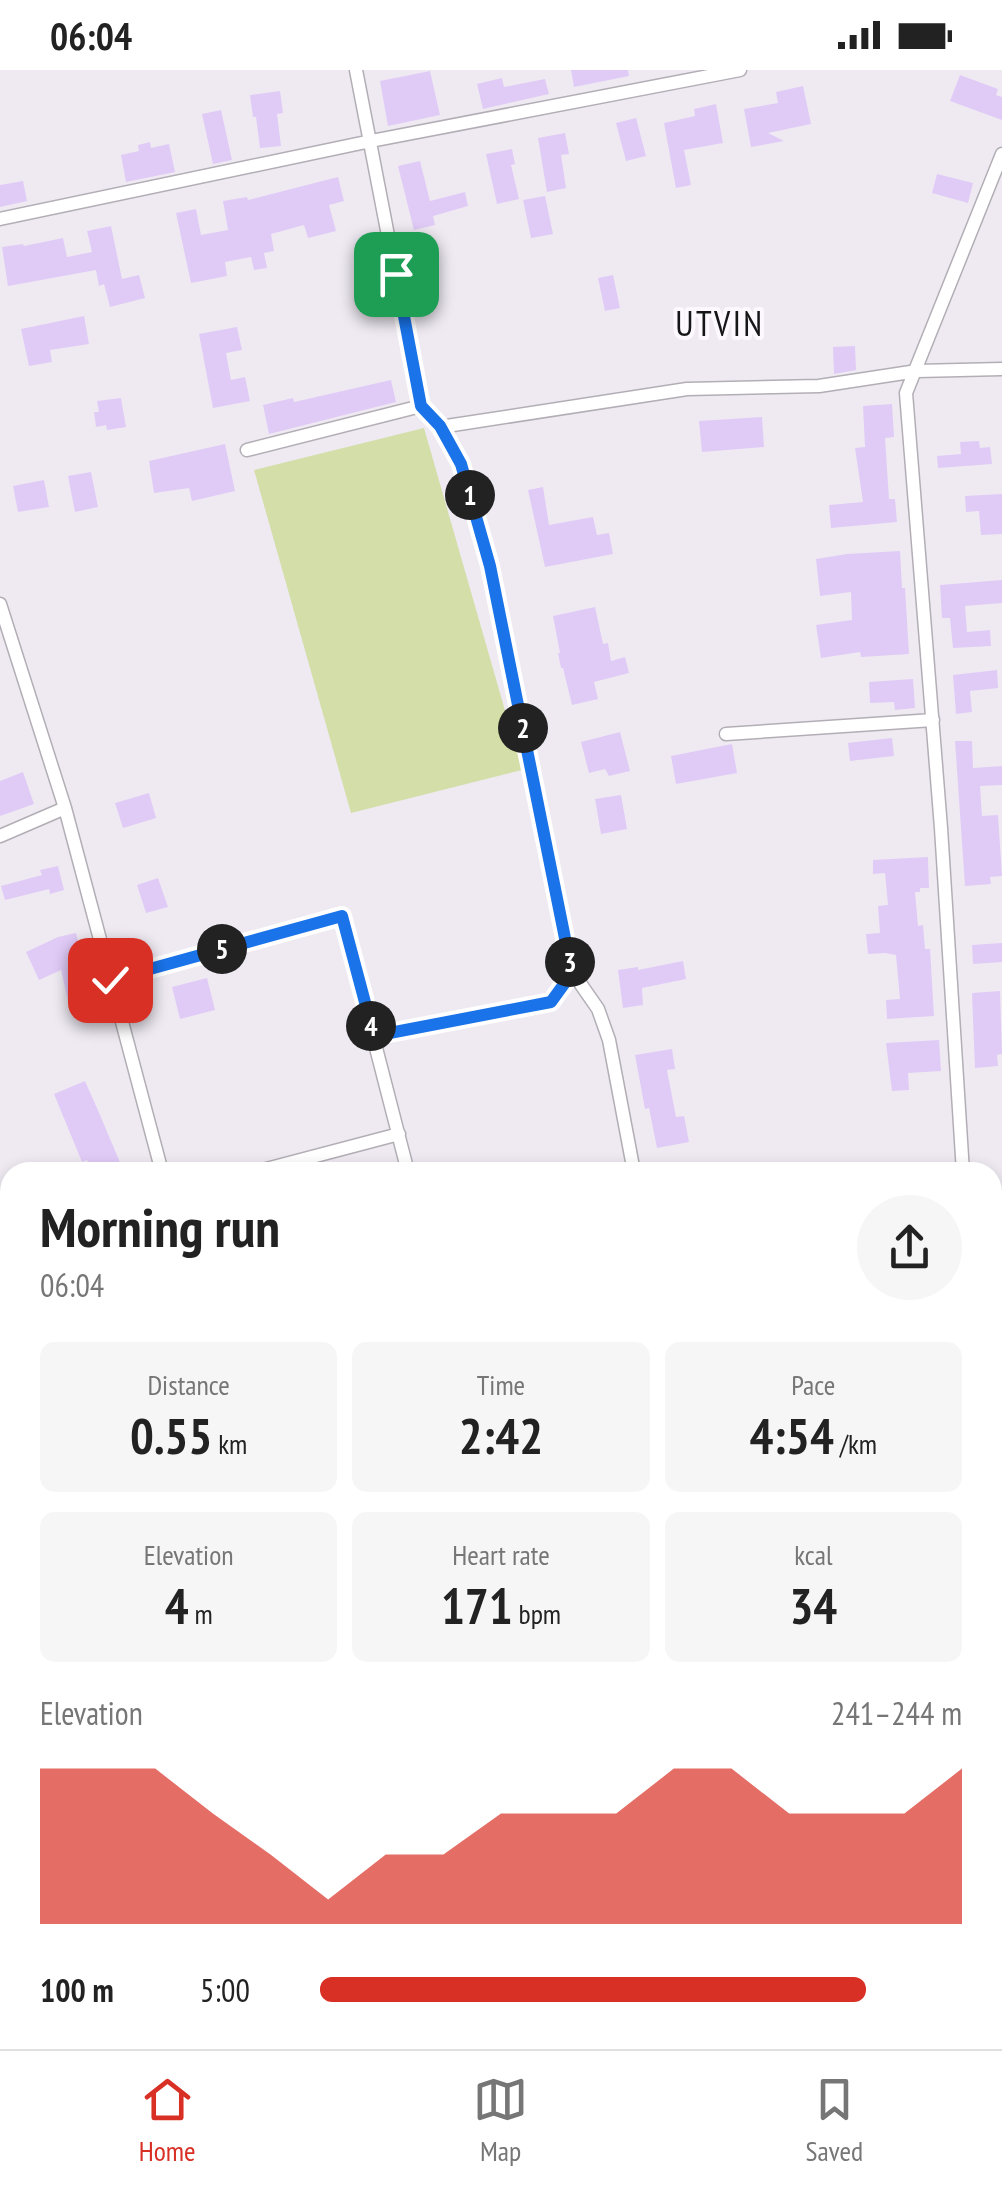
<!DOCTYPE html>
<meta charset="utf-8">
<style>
:root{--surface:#fff;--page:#f6f6f6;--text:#222;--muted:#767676;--line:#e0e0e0;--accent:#d93025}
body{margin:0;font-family:"PT Sans Narrow",sans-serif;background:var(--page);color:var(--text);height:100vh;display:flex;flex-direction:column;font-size:38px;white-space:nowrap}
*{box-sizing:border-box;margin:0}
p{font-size:32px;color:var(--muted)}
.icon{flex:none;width:55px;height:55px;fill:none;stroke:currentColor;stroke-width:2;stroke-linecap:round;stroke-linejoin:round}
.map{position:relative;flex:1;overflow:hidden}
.details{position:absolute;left:0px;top:1092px;width:1002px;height:888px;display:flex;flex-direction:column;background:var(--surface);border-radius:30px 30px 0 0;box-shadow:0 5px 15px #0003}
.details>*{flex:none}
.pin{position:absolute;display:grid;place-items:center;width:85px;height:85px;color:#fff;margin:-42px;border-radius:20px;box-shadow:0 5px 15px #0006}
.km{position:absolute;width:50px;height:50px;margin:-25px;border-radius:50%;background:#222;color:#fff;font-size:28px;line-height:50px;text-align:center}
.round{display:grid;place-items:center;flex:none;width:105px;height:105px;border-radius:52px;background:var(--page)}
.summary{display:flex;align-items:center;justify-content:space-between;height:170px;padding:0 40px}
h1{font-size:55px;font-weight:700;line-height:75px}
.metrics{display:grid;grid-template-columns:repeat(3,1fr);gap:15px;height:170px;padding:10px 40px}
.metrics div{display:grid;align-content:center;border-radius:15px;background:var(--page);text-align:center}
.metrics b{font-size:50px;font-weight:700}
.metrics small{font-size:28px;font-weight:400}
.metrics p{font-size:28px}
.chart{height:280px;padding:20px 40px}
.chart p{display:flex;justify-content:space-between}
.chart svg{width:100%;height:180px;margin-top:10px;fill:var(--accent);opacity:.7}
ul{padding:0 40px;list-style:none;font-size:32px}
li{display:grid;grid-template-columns:160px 120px 1fr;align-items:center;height:75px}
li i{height:25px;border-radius:12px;background:var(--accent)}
.status{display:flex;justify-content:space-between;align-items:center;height:70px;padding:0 50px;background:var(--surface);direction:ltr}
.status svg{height:28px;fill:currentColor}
.menu{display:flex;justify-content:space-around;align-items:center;height:140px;border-top:2px solid var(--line);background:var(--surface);font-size:28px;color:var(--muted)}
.menu a{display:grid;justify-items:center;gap:5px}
.menu .current{color:var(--accent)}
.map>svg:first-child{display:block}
</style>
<div class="status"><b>06:04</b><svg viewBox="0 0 49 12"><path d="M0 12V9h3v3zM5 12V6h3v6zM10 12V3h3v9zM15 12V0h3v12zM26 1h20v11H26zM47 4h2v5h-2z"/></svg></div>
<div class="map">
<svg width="1002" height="1979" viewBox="0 0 1002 1979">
<rect width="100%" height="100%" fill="#efeaf2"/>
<path fill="#d4dea9" d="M424 358 522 700 351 743 254 400Z"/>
<path fill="#e0cbf7" d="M571 0H628L629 6 574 17Z
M430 1 440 45 388 56 380 11Z
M960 5 998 19 996 25 1002 27V50L950 31Z
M502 8 504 17 545 9 549 24 483 39 477 14Z
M803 16 811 54 768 63 784 71 751 77 744 39 778 33 776 22Z
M280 21 283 43 277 44 281 76 260 78 256 47H253L250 25Z
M716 34 723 73 684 80 691 115 676 118 664 53 695 46 694 39Z
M221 40 232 90 213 94 202 44Z
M636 48 646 86 626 91 616 53Z
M565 63 569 84 561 85 566 118 547 122 538 68Z
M150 72 151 78 169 74 175 102 126 112 121 85 139 81 138 75Z
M512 79 515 94 511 95 519 129 497 134 486 84Z
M420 91 430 131 465 122 468 136 433 146 435 155 414 160 398 96Z
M937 104 973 113 968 133 932 123Z
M338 107 344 131 329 135 336 161 308 168 304 155 271 164 274 181 264 183 267 198 254 200 251 187 225 192 227 206 191 213 176 143 196 139 201 165 228 160 223 131 247 127 248 130Z
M23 111 27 131 0 137V115Z
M545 126 553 164 531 168 523 130Z
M111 156 122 209 139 205 145 228 110 237 104 214 99 216 96 200 8 216 2 177 23 174 24 176 63 168 67 187 92 182 87 161Z
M613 205 620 238 605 241 598 208Z
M84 246 89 274 50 280 52 292 29 296 21 259Z
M237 257 242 280 226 283 231 310 245 307 250 331 213 338 199 264Z
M855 276 856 300 834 304 833 277Z
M391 310 396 332 269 364 263 335 293 328 294 332Z
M121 328 126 357 107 360 106 355 96 357 94 342H99L97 331Z
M892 334 894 367 885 368 889 429H895L897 452 831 458 829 435 863 432 855 378 865 377 863 336Z
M762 347 764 377 702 382 699 351Z
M979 371 980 378 990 377 992 394 938 398 937 386 961 384 960 372Z
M225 374 235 421 192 431 189 418 154 423 149 391Z
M91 402 98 437 75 442 68 406Z
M44 410 49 437 18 442 13 416Z
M543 417 549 455 593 447 597 465 609 463 613 484 545 497 528 420Z
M1002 424V464L981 465 979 441 966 442 965 426Z
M900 481 902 518H905L909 584 861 587 860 582 821 588 816 555 852 550 851 522 820 526 816 489 847 484Z
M1002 510V533L965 536 967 562 990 560 991 576 953 578 950 548H942L940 515Z
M595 537 603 574 608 573 611 591 625 587 629 603 594 612 598 629 572 635 563 598H561L558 583H560L553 546Z
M997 600 998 618 970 621 972 642 956 644 953 605Z
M913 609 915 638 895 640 894 632 870 633 869 612Z
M620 662 630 701 609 706 605 699 589 703 581 672Z
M892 668 894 686 850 691 848 673Z
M955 671H972L973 698 1002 696V715L980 716 982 746 998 745 1002 806 990 807 991 814 965 816Z
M732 674 737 703 676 714 671 686Z
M23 702 34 734 0 746V711Z
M149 723 156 748 123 758 115 733Z
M621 725 627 759 601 764 595 729Z
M928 787 929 818H920V822H915L918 856 923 855 925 879H930L934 946 887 949 886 930 900 929 896 885 885 883 868 884 866 864 880 863 878 836 888 835 885 803 873 804V790Z
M58 796 64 820 50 824 49 819 5 830 1 816 42 805 40 800Z
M158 808 168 837 146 843 137 815Z
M76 863 91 925 68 930 61 900 39 910 26 882 58 867Z
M1002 873V892L973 894 972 875Z
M683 891 686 909 642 918 643 935 623 938 618 900 638 897V900Z
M207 908 215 940 180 949 172 917Z
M1000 921 1002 984 997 985 998 996 975 998 972 923Z
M939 970 941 1001 908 1003 909 1020 892 1021 886 973Z
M672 979 675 999 667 1000 676 1047 684 1046 689 1072 657 1078 649 1038 645 1039 635 985Z
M85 1011 100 1045 124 1102H93L87 1090 82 1092 54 1024Z"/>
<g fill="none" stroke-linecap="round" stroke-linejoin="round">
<g stroke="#b3aeb5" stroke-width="15">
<path id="minor" d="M356 0 421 336 440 357 461 394 490 496 573 903 598 939 609 970 634 1102
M0 149 371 71 740 0
M440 357 687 319 819 316 917 301 1002 299
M247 380 421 336
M0 534 65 738 162 1102
M726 664 933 650
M0 766 65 738
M111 910 342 846 408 1102
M374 966 551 932 573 903
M255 1102 399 1064
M963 1102 941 758 906 323 1002 84
M0 1202 10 1198
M0 1650 10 1645
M418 1970 421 1979
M941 1979V1970"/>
</g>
<use href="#minor" stroke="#fff" stroke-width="12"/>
</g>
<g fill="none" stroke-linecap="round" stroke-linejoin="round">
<g stroke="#fff" stroke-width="20">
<path id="route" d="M110 910 342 846 374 966 551 932 572 903 490 496 461 394 440 356 421 336 396 204"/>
</g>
<use href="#route" stroke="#1a73e8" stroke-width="12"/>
</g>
<g text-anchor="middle" stroke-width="8" stroke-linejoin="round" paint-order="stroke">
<g font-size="35" letter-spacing="2.5" fill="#161517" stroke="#fdf7ff">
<text x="720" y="266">UTVIN</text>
</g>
</g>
</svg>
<div class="pin" style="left:396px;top:204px;background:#1e9e55"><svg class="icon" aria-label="arrive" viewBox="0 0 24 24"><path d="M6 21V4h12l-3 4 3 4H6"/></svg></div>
<div class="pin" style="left:110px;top:910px;background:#d93025"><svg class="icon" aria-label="check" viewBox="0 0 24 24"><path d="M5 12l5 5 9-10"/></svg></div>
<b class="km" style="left:470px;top:425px">1</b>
<b class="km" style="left:523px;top:658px">2</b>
<b class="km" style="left:570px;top:892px">3</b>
<b class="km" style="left:371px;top:956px">4</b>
<b class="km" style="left:222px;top:879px">5</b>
<section class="details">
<div class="summary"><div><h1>Morning run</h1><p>06:04</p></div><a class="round"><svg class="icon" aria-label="share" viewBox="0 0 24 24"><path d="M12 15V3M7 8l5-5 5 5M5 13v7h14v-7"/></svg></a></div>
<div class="metrics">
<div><p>Distance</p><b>0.55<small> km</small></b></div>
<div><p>Time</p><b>2:42</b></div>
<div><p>Pace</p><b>4:54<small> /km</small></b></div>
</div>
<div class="metrics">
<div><p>Elevation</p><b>4<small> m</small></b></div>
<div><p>Heart rate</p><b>171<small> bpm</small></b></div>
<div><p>kcal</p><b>34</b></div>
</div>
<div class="chart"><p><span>Elevation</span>241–244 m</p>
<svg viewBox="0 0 160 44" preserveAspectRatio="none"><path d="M0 44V6L10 6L20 6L30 17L40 27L50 38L60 27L70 27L80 17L90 17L100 17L110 6L120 6L130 17L140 17L150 17L160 6V44z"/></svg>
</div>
<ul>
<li><b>100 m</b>5:00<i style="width:85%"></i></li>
</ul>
</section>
</div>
<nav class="menu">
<a class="current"><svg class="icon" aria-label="home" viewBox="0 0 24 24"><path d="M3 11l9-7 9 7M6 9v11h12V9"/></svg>Home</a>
<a><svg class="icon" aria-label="map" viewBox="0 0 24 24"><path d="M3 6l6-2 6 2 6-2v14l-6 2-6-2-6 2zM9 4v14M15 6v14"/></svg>Map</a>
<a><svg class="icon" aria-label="saved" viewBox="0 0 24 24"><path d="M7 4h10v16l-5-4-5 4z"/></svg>Saved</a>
</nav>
